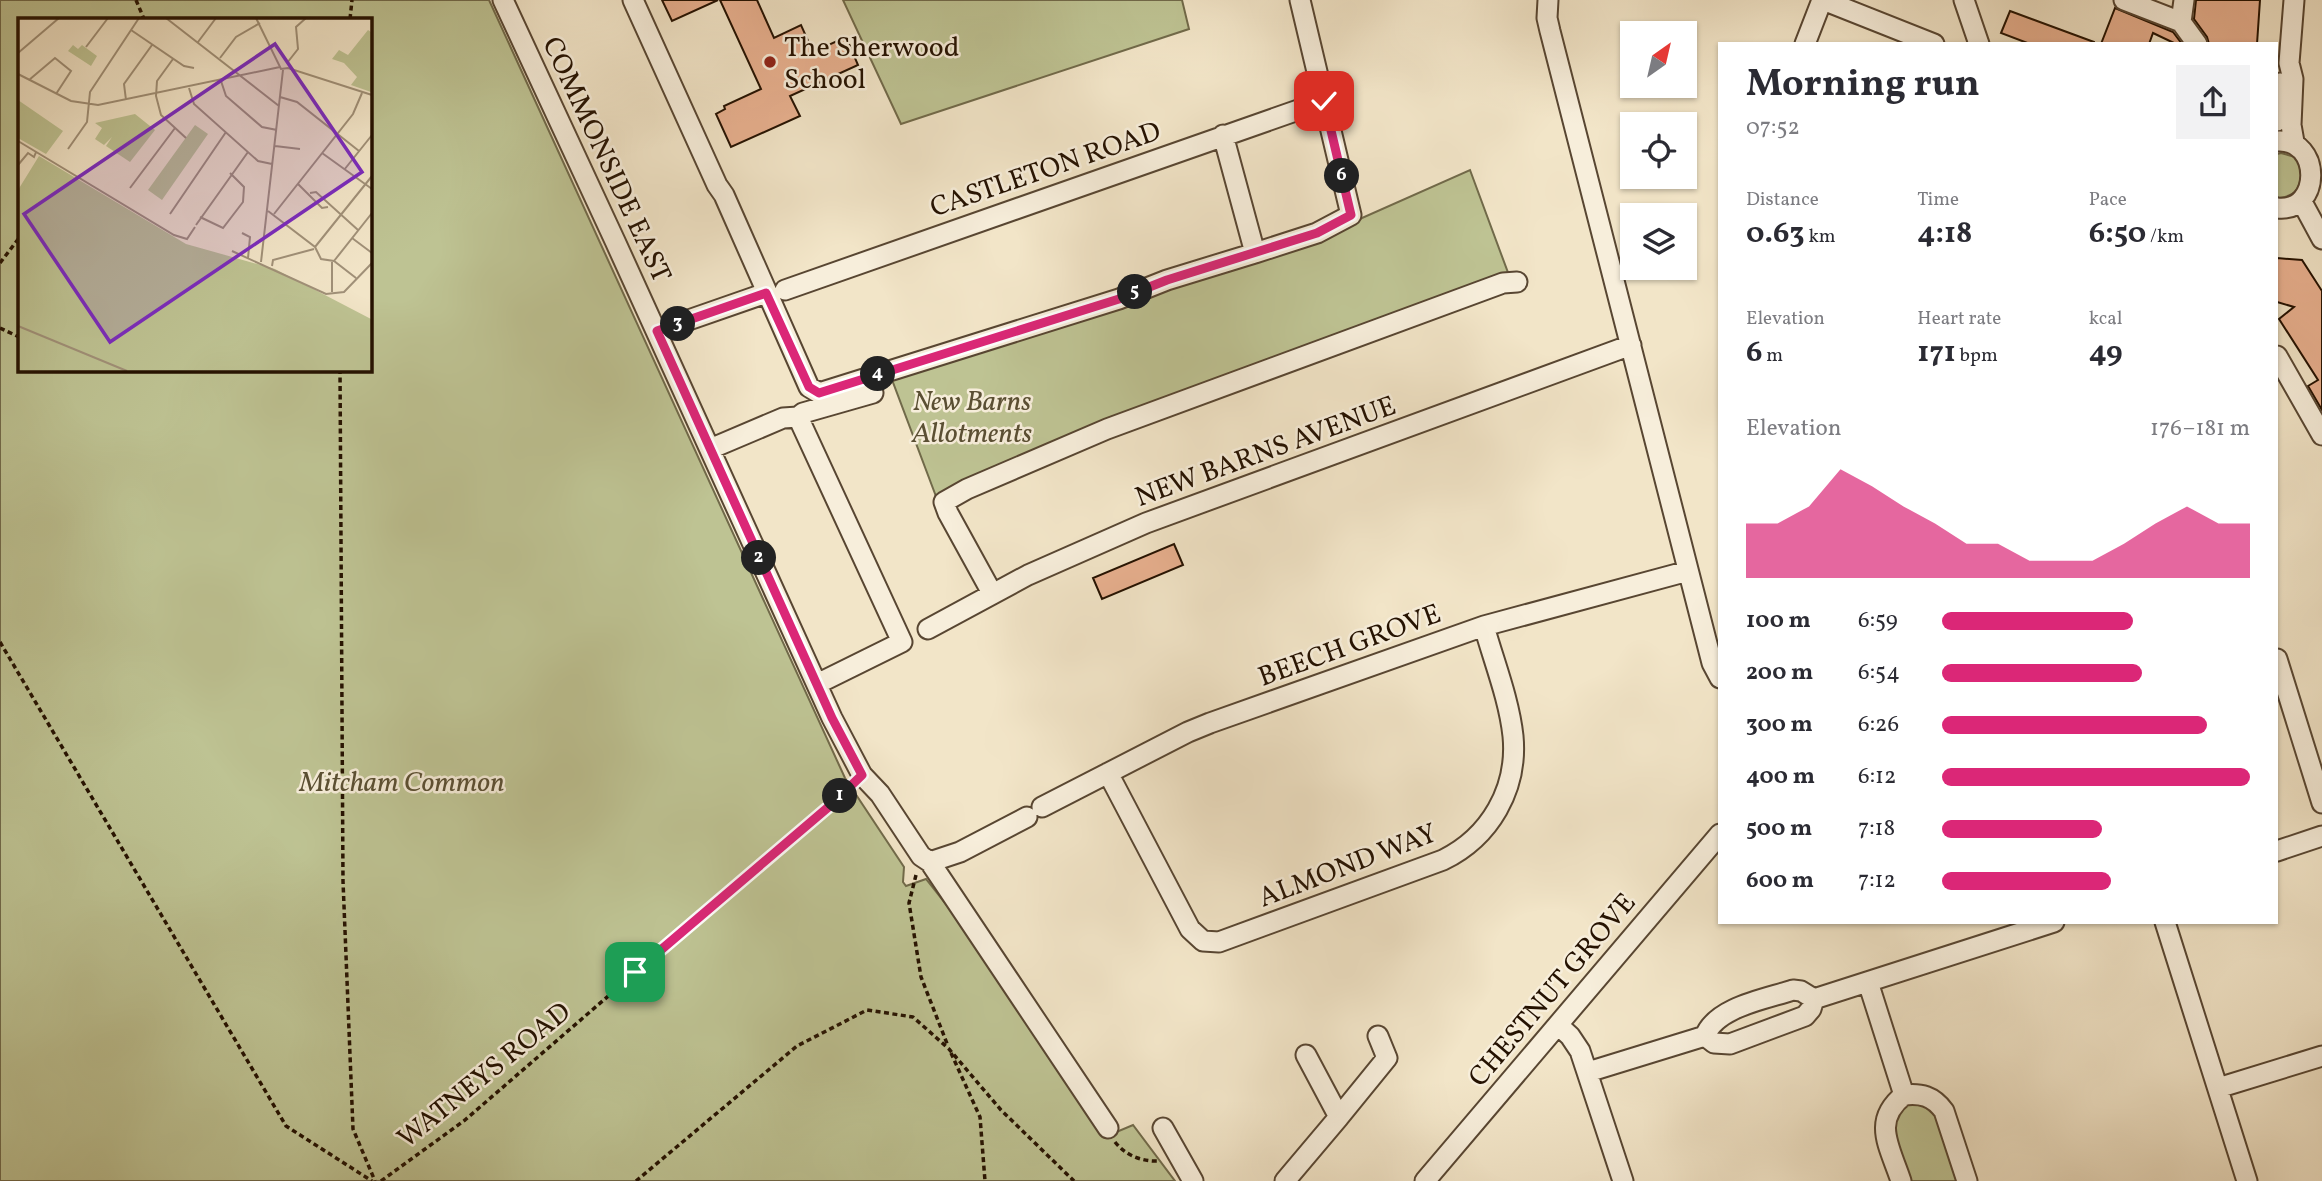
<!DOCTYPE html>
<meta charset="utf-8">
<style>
:root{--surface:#fff;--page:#f2f2f3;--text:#2b2b33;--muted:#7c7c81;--accent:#db2777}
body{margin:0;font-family:Vollkorn,serif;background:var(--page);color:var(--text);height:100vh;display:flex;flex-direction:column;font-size:26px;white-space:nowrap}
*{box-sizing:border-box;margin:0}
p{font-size:23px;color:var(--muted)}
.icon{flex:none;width:38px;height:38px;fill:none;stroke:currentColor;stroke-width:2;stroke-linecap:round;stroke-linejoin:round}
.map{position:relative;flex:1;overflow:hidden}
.drawer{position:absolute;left:1718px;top:42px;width:560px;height:882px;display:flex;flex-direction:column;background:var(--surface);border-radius:0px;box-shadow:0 2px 5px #0004}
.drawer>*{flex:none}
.needle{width:46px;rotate:34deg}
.tools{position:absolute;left:1620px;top:21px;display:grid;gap:14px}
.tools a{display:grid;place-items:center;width:77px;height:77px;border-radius:0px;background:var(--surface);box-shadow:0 2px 5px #0004;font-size:35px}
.pin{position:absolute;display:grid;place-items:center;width:60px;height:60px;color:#fff;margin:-30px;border-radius:14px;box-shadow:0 4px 10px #0006}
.km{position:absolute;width:35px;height:35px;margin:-18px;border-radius:50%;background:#222;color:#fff;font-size:19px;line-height:35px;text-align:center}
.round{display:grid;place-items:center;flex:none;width:74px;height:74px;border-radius:0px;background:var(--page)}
.head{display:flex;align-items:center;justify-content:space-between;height:119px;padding:0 28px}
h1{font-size:38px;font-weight:700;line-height:52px}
.stats{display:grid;grid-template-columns:repeat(3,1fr);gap:10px;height:119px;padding:7px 28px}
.stats div{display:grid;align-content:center}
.stats b{font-size:30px;font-weight:700}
.stats small{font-size:19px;font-weight:400}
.stats p{font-size:19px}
.chart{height:196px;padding:14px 28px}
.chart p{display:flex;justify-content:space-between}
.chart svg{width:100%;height:126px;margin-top:7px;fill:var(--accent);opacity:.7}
ul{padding:0 28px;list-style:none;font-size:23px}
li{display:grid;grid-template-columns:112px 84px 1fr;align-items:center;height:52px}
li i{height:18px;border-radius:9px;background:var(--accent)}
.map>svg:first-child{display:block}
</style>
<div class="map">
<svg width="2322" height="1181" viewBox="0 0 2322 1181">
<rect width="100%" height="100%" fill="#f2e5c8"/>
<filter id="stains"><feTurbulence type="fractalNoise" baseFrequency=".00286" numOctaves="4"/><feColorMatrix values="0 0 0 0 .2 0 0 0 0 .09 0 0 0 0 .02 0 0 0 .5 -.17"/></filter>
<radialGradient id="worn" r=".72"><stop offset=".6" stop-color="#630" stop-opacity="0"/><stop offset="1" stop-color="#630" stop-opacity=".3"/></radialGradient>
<path fill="#bec393" stroke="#716a4a" stroke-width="2" fill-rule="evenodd" d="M0 0H489L845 778 904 867 903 882 906 886 926 879 1004 978 1107 1136 1133 1125 1175 1181H0ZM19 19H369V369H19Z
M843 0H1182L1189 29 901 124Z
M2281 153 2295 157 2303 169C2300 186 2298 196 2279 198L2277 197V154Z
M1470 170 1510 278 937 499 891 377 1326 234Z
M1917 1101 1935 1109 1960 1181H1908L1893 1135 1892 1117 1902 1106Z"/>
<path fill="#e8b08f" stroke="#241100" stroke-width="2" d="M662 0H718L672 21Z
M720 0H757L774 38 801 25 813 52 846 37 858 65 790 96 800 116 731 147 716 114 725 109 724 106 761 89Z
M2196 0H2260L2257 44H2209L2207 37 2194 19Z
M2115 8 2173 32 2182 44H2176L2153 33 2149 44H2101Z
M2010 11 2094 42V44H2030L2001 33Z
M2277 258 2302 260 2322 291V410L2308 386 2318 380 2279 319 2294 307 2277 302Z
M1174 544 1183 565 1102 599 1093 578Z"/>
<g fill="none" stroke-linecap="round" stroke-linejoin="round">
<g stroke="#584632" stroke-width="23">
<path id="minor" d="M503 0 615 241 832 718 862 775 880 794 921 856 930 862 1108 1128
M633 0 717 185 724 195 809 387 819 393 1119 299 1167 280 1255 253 1223 135
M1548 0 1547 18 1550 31 1712 663 1720 678
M1823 0 1934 44
M1964 0 1979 44
M2124 0 2181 22
M2184 0 2181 22 2197 44
M1805 44 1822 0
M2277 121 2280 83
M2277 141C2322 138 2322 213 2277 208
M2294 142 2291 125 2293 79 2289 63 2294 0
M2302 202 2322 239
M1255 253 1317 233 1351 215 1300 0
M785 290 1324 101
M657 331 766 293
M2277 356 2322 435
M798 417 803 413 873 393
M710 449 783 418 798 417 902 642 817 684
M992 593 948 513 944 502 967 489 1107 429 1503 283 1517 282
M928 629 1028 575 1146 523 1631 345
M2277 659 2322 803
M1108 773 1190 929 1203 941 1219 942 1443 860C1490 837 1518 789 1513 736 1509 699 1494 662 1484 626
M1042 807 1188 732 1210 723 1484 626 1688 571
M2277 851 2322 836
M930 862 960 852 1027 817
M2165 922 2247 1181
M1868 982 1904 1095C1871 1121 1890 1147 1901 1181
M1558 1025 1570 1036 1580 1051 1623 1181
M1705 1036 1714 1043 1730 1044 1805 1016 1811 1009 1814 999
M1588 1072 1705 1036C1716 1007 1766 999 1793 990L1801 991 1814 999 2054 922
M2218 1088 2322 1056
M1904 1095C1921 1093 1933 1096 1944 1111L1967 1181
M1339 1117 1387 1058 1378 1036
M1163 1128 1193 1181
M1285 1181 1339 1117 1306 1055
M1425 1181 1720 834"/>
</g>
<path stroke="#241100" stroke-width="3.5" stroke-dasharray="5 3.5" stroke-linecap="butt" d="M136 0 144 19
M350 19 352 0
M0 263 19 238
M0 328 19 337
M340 369 343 881 353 1129 375 1181
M0 642 286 1126 372 1181
M916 875 909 903 921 977 948 1046
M951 1053 980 1117 985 1181
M1115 1142C1126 1156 1143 1162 1160 1161
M381 1181 465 1120 851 786
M636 1181 797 1046 867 1010 913 1017 949 1049 1001 1110 1074 1181"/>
<use href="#minor" stroke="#f7eedb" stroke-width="19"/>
</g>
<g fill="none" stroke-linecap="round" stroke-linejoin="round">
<g stroke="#fff" stroke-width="14">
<path id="route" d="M635 972 832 804 862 775 832 718 657 331 766 293 809 387 819 393 1119 299 1167 280 1317 233 1351 215 1324 101"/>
</g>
<use href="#route" stroke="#db2777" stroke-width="9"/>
</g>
<circle fill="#8f2418" stroke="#f7eedb" stroke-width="2.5" cx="770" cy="62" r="7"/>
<g text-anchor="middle" stroke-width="5" stroke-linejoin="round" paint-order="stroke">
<g font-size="28" fill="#241100" stroke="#f7eedb" text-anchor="start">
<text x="784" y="56">The Sherwood<tspan x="784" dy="32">School</tspan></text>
</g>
<g font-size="28" fill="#241100" stroke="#f7eedb">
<text transform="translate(608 159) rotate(65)" y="10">COMMONSIDE EAST</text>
<text transform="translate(1045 168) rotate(-19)" y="10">CASTLETON ROAD</text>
<text transform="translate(1265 450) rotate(-20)" y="10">NEW BARNS AVENUE</text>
<text transform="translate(1349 644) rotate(-20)" y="10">BEECH GROVE</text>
<text transform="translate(1347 864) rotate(-21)" y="10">ALMOND WAY</text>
<text transform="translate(1551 989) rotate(-50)" y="10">CHESTNUT GROVE</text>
<text transform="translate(483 1074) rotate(-39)" y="10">WATNEYS ROAD</text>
</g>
<g font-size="28" font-style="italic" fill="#5a4f33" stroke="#f7eedb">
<text x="972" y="410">New Barns<tspan x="972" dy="32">Allotments</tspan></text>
<text x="402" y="791">Mitcham Common</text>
</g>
</g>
<g transform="translate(18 18)">
<rect width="354" height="354" fill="#f2e5c8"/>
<path d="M350 12 353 14V74L333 67 339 59 326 45 314 41 321 32 330 37ZM55 27 60 31 64 27 79 38 73 48 50 33ZM0 82 45 113 28 136 0 120ZM117 96 137 112 112 144 88 128 94 119 86 127 77 121 84 110 77 105ZM177 107 190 116 144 182 130 172ZM21 138 168 226 257 251 353 301V353H0V172Z" fill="#bec393"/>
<path fill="none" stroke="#a09078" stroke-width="2" d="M148 0 261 88M238 0 263 51 270 50 354 77M113 12 166 48 176 50M180 24 198 0M68 29 90 0M0 35 41 0M202 40 218 19 242 5M155 41 139 63 138 78 143 97 168 120M269 45 280 31 278 9 288 0M0 56 53 83 80 87 262 49M11 62 37 40 53 53 38 76M203 63 208 78 244 109 259 112M171 70 176 86 240 143 254 146M262 79 279 84 341 133M108 82 106 66 134 27M0 123 156 217 169 221 177 209M257 128 282 131M50 131 69 104 72 74 121 0M304 135 354 171M0 147 10 135 16 139 18 134M326 152 354 117M280 166 304 190 310 189M112 170 157 110M292 175 298 174 340 212M250 193 297 229 303 241 316 243 338 260M152 196 208 114M256 196 335 96 344 75M182 199 205 210 225 184 226 169 212 155M178 207 230 134M224 215 232 219 230 240M334 220 354 235M297 229 354 158M214 233 308 276 326 274 354 245M316 243 354 195M243 244 265 52M254 248 255 242 296 231M314 274V244M0 308 109 353"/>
<path fill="#7b2cbf" fill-opacity="0.15" stroke="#7b2cbf" stroke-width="3.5" d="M257 26 344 154 92 324 6 196Z"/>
<rect width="354" height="354" fill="none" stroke="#241100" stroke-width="3.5"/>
</g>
<rect width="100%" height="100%" filter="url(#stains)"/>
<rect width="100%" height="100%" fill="url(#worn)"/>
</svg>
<div class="tools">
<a><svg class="needle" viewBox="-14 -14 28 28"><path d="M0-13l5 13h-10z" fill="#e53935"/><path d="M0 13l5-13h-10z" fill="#7c7c81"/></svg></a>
<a><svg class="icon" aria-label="locate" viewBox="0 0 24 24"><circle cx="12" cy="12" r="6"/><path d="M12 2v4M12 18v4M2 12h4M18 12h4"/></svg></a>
<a><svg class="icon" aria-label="layers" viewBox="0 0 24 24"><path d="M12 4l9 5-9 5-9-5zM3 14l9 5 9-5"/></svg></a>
</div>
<div class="pin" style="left:635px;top:972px;background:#1e9e55"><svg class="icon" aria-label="arrive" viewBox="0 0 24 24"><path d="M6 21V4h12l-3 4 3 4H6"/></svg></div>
<div class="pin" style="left:1324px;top:101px;background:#d93025"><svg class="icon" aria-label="check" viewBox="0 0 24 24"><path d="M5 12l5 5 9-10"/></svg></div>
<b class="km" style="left:840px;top:796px">1</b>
<b class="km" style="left:759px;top:558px">2</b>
<b class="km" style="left:678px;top:324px">3</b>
<b class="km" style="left:878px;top:374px">4</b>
<b class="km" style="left:1135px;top:292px">5</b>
<b class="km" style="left:1342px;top:176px">6</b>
<section class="drawer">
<div class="head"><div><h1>Morning run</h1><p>07:52</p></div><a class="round"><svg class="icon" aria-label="share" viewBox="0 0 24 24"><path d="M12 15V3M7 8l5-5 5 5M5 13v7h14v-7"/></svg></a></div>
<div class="stats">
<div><p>Distance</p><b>0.63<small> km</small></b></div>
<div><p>Time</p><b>4:18</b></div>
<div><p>Pace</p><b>6:50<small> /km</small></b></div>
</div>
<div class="stats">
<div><p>Elevation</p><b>6<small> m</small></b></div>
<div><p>Heart rate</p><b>171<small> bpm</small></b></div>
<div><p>kcal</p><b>49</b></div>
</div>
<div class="chart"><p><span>Elevation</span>176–181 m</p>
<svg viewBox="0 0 160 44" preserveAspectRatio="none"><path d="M0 44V25L10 25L20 19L30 6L40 12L50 19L60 25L70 32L80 32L90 38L100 38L110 38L120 32L130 25L140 19L150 25L160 25V44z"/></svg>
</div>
<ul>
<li><b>100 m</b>6:59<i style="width:62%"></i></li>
<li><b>200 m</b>6:54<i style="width:65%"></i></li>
<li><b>300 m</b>6:26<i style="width:86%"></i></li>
<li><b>400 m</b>6:12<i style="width:100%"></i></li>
<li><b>500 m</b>7:18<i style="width:52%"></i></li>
<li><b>600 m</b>7:12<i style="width:55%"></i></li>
</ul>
</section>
</div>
